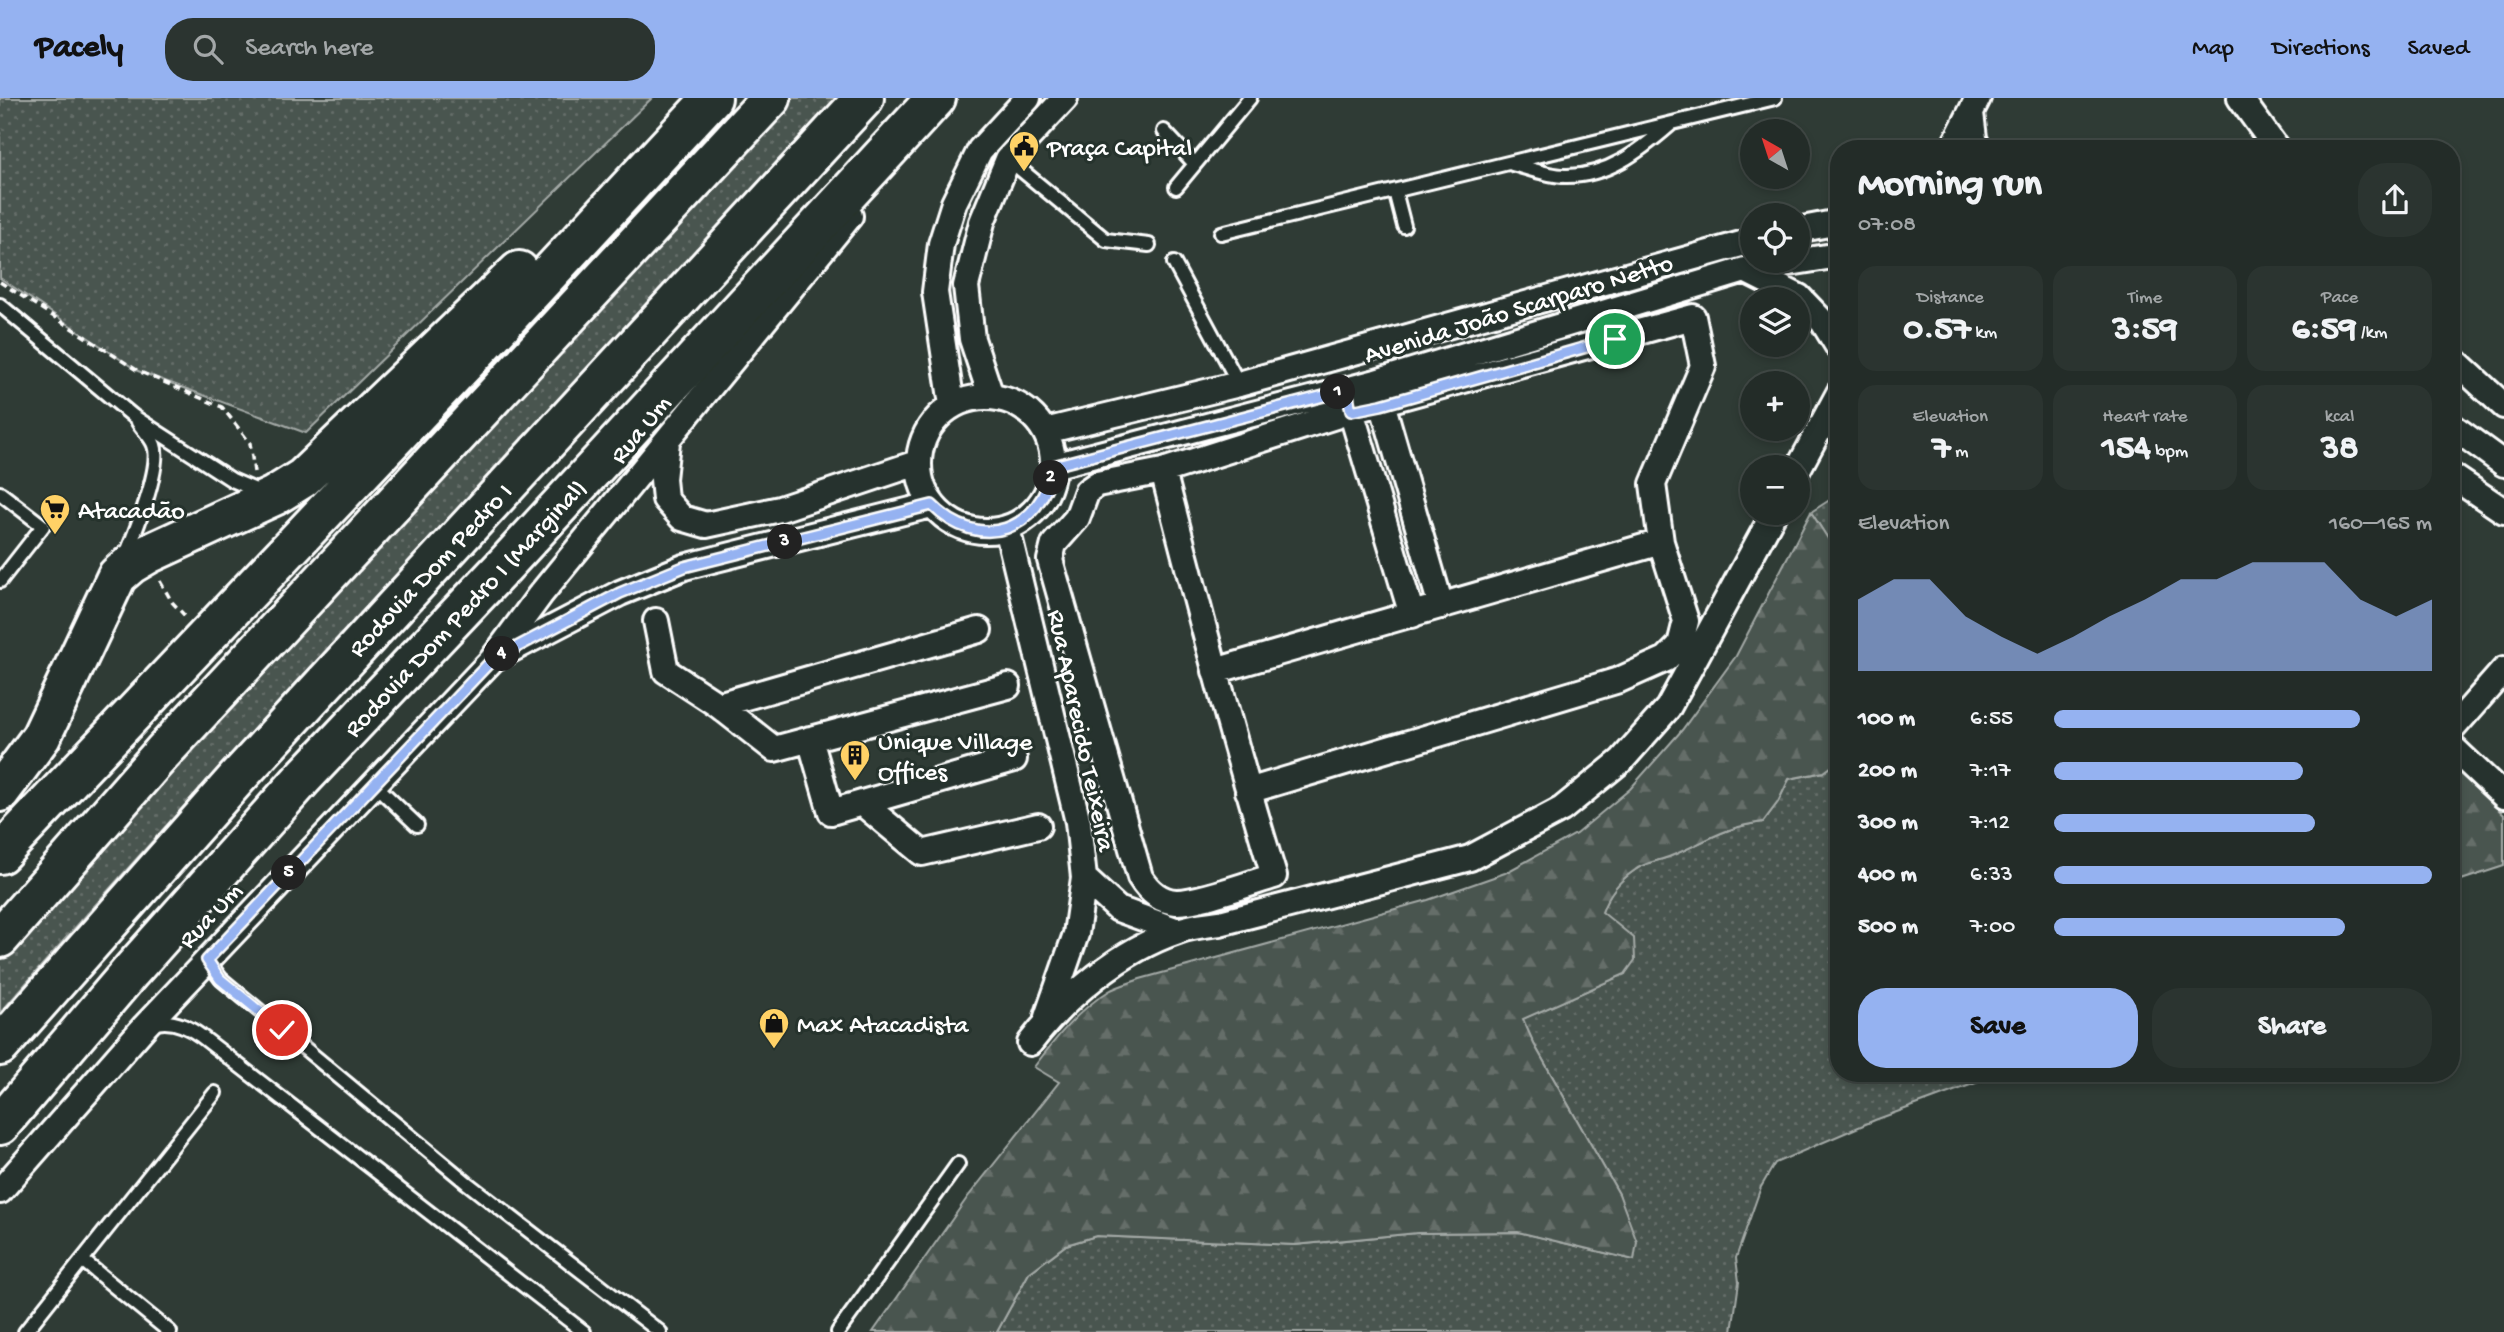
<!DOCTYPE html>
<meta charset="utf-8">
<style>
:root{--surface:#232c28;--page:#2b3430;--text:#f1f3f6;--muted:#a3a7a8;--line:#404845;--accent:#95b2f1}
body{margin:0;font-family:"Gochi Hand",sans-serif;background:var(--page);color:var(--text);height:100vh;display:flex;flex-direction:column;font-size:26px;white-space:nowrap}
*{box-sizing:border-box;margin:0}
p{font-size:23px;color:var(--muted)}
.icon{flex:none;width:38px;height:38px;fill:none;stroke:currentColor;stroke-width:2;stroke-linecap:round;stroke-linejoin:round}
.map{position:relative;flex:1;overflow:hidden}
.panel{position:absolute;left:1830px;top:42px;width:630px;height:942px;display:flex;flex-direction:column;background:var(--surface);border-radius:28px;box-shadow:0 4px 10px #0003,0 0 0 2px var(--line)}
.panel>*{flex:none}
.needle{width:46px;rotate:321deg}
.buttons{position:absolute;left:1740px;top:21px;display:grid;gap:14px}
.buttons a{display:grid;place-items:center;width:70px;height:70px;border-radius:50%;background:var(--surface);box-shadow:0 4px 10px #0003,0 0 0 2px var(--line);font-size:35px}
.pin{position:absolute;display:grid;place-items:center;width:60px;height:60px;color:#fff;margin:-30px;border:4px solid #fff;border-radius:50%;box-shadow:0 2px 7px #0007}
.km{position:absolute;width:35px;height:35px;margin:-18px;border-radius:50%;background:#222;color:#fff;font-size:19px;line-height:35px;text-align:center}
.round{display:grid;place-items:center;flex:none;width:74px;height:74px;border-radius:28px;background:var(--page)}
.head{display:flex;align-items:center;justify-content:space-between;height:119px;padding:0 28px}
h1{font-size:38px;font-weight:800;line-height:52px}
.metrics{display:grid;grid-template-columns:repeat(3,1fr);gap:10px;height:119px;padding:7px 28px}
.metrics div{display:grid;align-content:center;border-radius:18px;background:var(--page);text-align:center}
.metrics b{font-size:35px;font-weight:800}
.metrics small{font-size:19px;font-weight:400}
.metrics p{font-size:19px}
.chart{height:196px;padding:14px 28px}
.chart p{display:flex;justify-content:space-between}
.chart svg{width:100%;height:126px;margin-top:7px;fill:var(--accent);opacity:.7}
.action{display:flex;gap:14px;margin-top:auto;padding:14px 28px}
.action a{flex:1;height:80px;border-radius:28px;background:var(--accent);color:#111;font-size:28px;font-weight:800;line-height:80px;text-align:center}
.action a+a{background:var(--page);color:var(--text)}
ul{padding:0 28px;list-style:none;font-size:23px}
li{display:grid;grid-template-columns:112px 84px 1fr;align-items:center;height:52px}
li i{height:18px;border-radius:9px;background:var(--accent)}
header{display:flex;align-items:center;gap:42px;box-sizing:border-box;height:98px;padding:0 35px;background:var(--accent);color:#111}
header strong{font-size:33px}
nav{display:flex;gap:38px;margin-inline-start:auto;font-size:24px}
.search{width:490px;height:63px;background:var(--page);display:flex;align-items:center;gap:18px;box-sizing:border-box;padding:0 24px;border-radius:28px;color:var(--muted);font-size:26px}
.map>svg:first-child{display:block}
</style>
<header>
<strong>Pacely</strong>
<div class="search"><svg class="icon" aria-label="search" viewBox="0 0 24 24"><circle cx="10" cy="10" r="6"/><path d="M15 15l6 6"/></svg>Search here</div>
<nav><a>Map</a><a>Directions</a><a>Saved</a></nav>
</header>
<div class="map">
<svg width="2504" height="1234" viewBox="0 0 2504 1234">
<defs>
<pattern id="grass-dots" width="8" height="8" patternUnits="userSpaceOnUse" patternTransform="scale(1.75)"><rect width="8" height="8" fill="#4a544f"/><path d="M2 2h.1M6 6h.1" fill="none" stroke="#656e69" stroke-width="1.8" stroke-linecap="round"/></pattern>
<pattern id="forest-firs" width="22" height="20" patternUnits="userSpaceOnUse" patternTransform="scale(1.75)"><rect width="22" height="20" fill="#4a544f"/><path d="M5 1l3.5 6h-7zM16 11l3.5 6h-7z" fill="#656e69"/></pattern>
</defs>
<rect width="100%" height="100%" fill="#2f3b35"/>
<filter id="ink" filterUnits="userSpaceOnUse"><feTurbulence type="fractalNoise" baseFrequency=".0143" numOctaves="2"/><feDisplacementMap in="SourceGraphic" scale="14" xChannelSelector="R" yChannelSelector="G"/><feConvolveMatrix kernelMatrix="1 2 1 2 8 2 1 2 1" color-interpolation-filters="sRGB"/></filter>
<g filter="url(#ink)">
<path fill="url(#grass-dots)" stroke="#a4aaa7" stroke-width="2" d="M0 0H652L306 335 138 273 0 180Z
M790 0H840C559 304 272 603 0 915V859L79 769Z
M1839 396V458L1811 414Z
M1839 663V975H2003L1875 1022 1775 1065 1761 1089 1736 1160 1739 1184 1732 1234H997L1029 1175 1066 1147 1096 1138 1295 1147 1417 1135 1519 1134 1634 1162 1619 1096 1534 946 1522 921 1625 876 1602 814C1609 795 1618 784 1635 772 1645 764 1660 763 1671 758 1705 744 1724 729 1763 724L1778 704 1789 681 1824 674Z"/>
<path fill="url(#forest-firs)" stroke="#a4aaa7" stroke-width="2" d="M1811 414 1839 458V663L1824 674 1789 681 1778 704 1763 724C1724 729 1705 744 1671 758 1660 763 1645 764 1635 772 1619 783 1609 795 1602 814L1634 840 1635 862 1625 876 1523 921 1534 946 1619 1096 1637 1144 1634 1162 1518 1134 1417 1135 1295 1147 1096 1138 1066 1147 1029 1175 997 1234H873L967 1100 1059 984 1034 969C1055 941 1078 912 1109 893 1118 888 1130 885 1140 881L1428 802 1505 775 1576 736 1630 691 1682 632 1736 558Z
M2452 666 2504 717V768L2452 785Z"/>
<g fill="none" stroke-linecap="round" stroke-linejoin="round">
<g stroke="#fff" stroke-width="18">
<path id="lane" d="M1164 33 1195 66
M1008 61 1106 142 1149 147
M1512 66C1528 70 1548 78 1565 78 1607 79 1640 53 1670 27
M1176 89 1250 0
M1395 93 1404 128
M1221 135 1775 0
M1174 165 1239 286
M0 207 133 318 232 382 260 394
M0 395 43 428 0 483
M126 457C135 435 162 368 154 347 151 339 142 331 138 324
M373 685 417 727
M207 862 221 881 467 1085 660 1234
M152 926C170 920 186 927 201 938L584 1234
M82 1162 215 995
M25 1234 82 1162 170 1234
M838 1234 958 1066"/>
</g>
<g stroke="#fff" stroke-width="30">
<path id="street" d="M2240 0 2277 51
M1971 15 1974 40 1978 51
M1952 51 1978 0
M1797 132 1839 124
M1745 172 1799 199 1823 224 1839 250
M2452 260 2504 308
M1378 291 1441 508
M991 298 972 241 966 188 982 124 1008 61 1065 0
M919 366a67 67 0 1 1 134 0a67 67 0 1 1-134 0Z
M1348 299 1351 313 1412 517
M952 307 935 194 941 146 954 105 980 52 1028 0
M2452 328 2504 366
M1045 333 1239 286 1752 143
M667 344 663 381 665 401 682 420 706 427 780 411 917 365
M1053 368 1376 284 1745 172 1839 157
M1163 373C1198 509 1233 644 1274 778 1251 785 1197 805 1176 804 1159 803 1148 792 1140 779L1050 462 1054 446 1077 420 1087 393 1097 386 1163 373 1351 313 1693 219 1703 268 1653 386 1661 444 1686 523 1680 547 1666 561 1619 582 1248 693
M1797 373 1839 295
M2452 378 2504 413
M1007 430 1078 724 1084 780 1076 836 1047 919
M656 523 666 573 718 607 774 651 1008 588
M499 558 620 495 684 469 931 407
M1215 573 1661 444
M718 607 979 532
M2452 631 2504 572
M810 641 831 714 1014 661
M2452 649 2504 698
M862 705 922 755 1038 728
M1084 780 1118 811 1178 833
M1030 945C1066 898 1121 852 1178 833 1191 828 1206 827 1220 825L1470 760 1562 711 1622 662 1668 610 1774 415
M0 1093 145 928 492 562 540 497 850 118"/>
</g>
<g stroke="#fff" stroke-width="44">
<path id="highway" d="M0 694 41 639 117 478 131 466 148 456 274 398 303 380 519 173
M0 756 475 255 712 0
M0 840 163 654 771 0
M0 948 237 680 864 0
M0 1027 131 873 302 681 502 470 936 0"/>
</g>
<path stroke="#fff" stroke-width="3.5" stroke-dasharray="7 5" stroke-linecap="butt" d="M0 184 138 273 222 309 250 345 254 374
M160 483 172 504 186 519"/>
<use href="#lane" stroke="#26332d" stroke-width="12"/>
<use href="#street" stroke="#26332d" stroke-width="24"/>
<use href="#highway" stroke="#26332d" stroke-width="38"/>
</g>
</g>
<g fill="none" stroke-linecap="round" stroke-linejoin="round" filter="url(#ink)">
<g stroke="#fff" stroke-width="14">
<path id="route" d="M282 932 220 881 207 862 492 562 620 495 684 469 932 407C980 455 1041 434 1053 368L1347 292 1351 313 1381 307 1615 241"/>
</g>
<use href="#route" stroke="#95b2f1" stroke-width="9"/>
</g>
<defs>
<g id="civic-pin" transform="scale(1.575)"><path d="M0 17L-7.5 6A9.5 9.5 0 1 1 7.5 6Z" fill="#ffd166" stroke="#26332d"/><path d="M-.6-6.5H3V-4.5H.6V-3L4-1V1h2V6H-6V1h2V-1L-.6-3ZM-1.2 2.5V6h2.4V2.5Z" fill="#111"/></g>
<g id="supermarket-pin" transform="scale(1.575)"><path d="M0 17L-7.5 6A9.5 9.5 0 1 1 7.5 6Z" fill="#ffd166" stroke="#26332d"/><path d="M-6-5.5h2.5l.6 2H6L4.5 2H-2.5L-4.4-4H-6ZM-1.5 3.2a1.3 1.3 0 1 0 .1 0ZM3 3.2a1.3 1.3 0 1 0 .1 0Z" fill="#111"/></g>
<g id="building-pin" transform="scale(1.575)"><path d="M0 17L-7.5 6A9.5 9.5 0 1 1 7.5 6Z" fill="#ffd166" stroke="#26332d"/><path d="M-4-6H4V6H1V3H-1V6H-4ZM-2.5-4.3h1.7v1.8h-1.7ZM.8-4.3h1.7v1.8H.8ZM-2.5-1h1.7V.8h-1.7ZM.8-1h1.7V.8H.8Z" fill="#111"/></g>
<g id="shop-pin" transform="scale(1.575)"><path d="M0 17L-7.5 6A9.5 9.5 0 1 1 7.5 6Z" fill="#ffd166" stroke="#26332d"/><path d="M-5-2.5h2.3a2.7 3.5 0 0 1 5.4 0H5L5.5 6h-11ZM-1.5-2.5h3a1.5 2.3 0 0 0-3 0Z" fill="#111"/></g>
</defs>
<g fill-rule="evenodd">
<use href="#civic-pin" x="1024" y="48"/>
<use href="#supermarket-pin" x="55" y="411"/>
<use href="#building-pin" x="855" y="657"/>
<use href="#shop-pin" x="774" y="925"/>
</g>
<g text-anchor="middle" stroke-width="6" stroke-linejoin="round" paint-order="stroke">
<g font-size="26" fill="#fff" stroke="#26332d" text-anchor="start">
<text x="1047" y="57">Praça Capital</text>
<text x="78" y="420">Atacadão</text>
<text x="878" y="651">Unique Village<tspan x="878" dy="30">Offices</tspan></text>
<text x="797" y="934">Max Atacadista</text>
</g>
<g font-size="26" fill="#fff" stroke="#26332d">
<text transform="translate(1518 209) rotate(-17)" y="9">Avenida João Scarparo Netto</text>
<text transform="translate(639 330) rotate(-51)" y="9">Rua Um</text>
<text transform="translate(429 471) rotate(-47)" y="9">Rodovia Dom Pedro I</text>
<text transform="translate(464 509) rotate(-47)" y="9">Rodovia Dom Pedro I (Marginal)</text>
<text transform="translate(1083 632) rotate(78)" y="9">Rua Aparecido Teixeira</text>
<text transform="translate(209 816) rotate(-47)" y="9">Rua Um</text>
</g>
</g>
</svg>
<div class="buttons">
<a><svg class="needle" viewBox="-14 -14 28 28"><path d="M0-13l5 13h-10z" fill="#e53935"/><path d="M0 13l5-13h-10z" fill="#a3a7a8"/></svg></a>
<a><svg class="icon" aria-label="locate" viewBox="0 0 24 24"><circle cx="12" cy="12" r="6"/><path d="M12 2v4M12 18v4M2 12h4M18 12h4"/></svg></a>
<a><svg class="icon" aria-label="layers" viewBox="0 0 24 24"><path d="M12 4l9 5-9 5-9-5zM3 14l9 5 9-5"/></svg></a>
<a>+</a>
<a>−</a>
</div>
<div class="pin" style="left:1615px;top:241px;background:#1e9e55"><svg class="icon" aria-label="arrive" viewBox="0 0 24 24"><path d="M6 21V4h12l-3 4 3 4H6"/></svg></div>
<div class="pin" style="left:282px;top:932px;background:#d93025"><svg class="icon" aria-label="check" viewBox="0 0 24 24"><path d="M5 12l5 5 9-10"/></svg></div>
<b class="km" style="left:1338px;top:294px">1</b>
<b class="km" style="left:1051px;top:380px">2</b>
<b class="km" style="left:785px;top:444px">3</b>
<b class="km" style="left:502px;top:556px">4</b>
<b class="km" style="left:289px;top:775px">5</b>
<section class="panel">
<div class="head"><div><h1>Morning run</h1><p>07:08</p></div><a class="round"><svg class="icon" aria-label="share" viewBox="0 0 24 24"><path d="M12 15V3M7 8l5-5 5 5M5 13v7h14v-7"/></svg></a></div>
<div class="metrics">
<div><p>Distance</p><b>0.57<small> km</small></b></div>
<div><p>Time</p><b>3:59</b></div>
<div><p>Pace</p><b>6:59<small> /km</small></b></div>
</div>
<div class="metrics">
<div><p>Elevation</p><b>7<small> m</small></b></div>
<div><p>Heart rate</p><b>154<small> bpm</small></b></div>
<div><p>kcal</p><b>38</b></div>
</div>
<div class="chart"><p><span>Elevation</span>160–165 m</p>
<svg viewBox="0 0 160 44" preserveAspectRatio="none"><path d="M0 44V19L10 12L20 12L30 25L40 32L50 38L60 32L70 25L80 19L90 12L100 12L110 6L120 6L130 6L140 19L150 25L160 19V44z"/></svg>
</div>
<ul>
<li><b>100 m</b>6:55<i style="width:81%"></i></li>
<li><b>200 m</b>7:17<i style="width:66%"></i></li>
<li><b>300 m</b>7:12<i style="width:69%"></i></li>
<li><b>400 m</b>6:33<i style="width:100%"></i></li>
<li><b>500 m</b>7:00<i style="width:77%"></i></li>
</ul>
<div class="action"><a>Save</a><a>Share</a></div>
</section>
</div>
